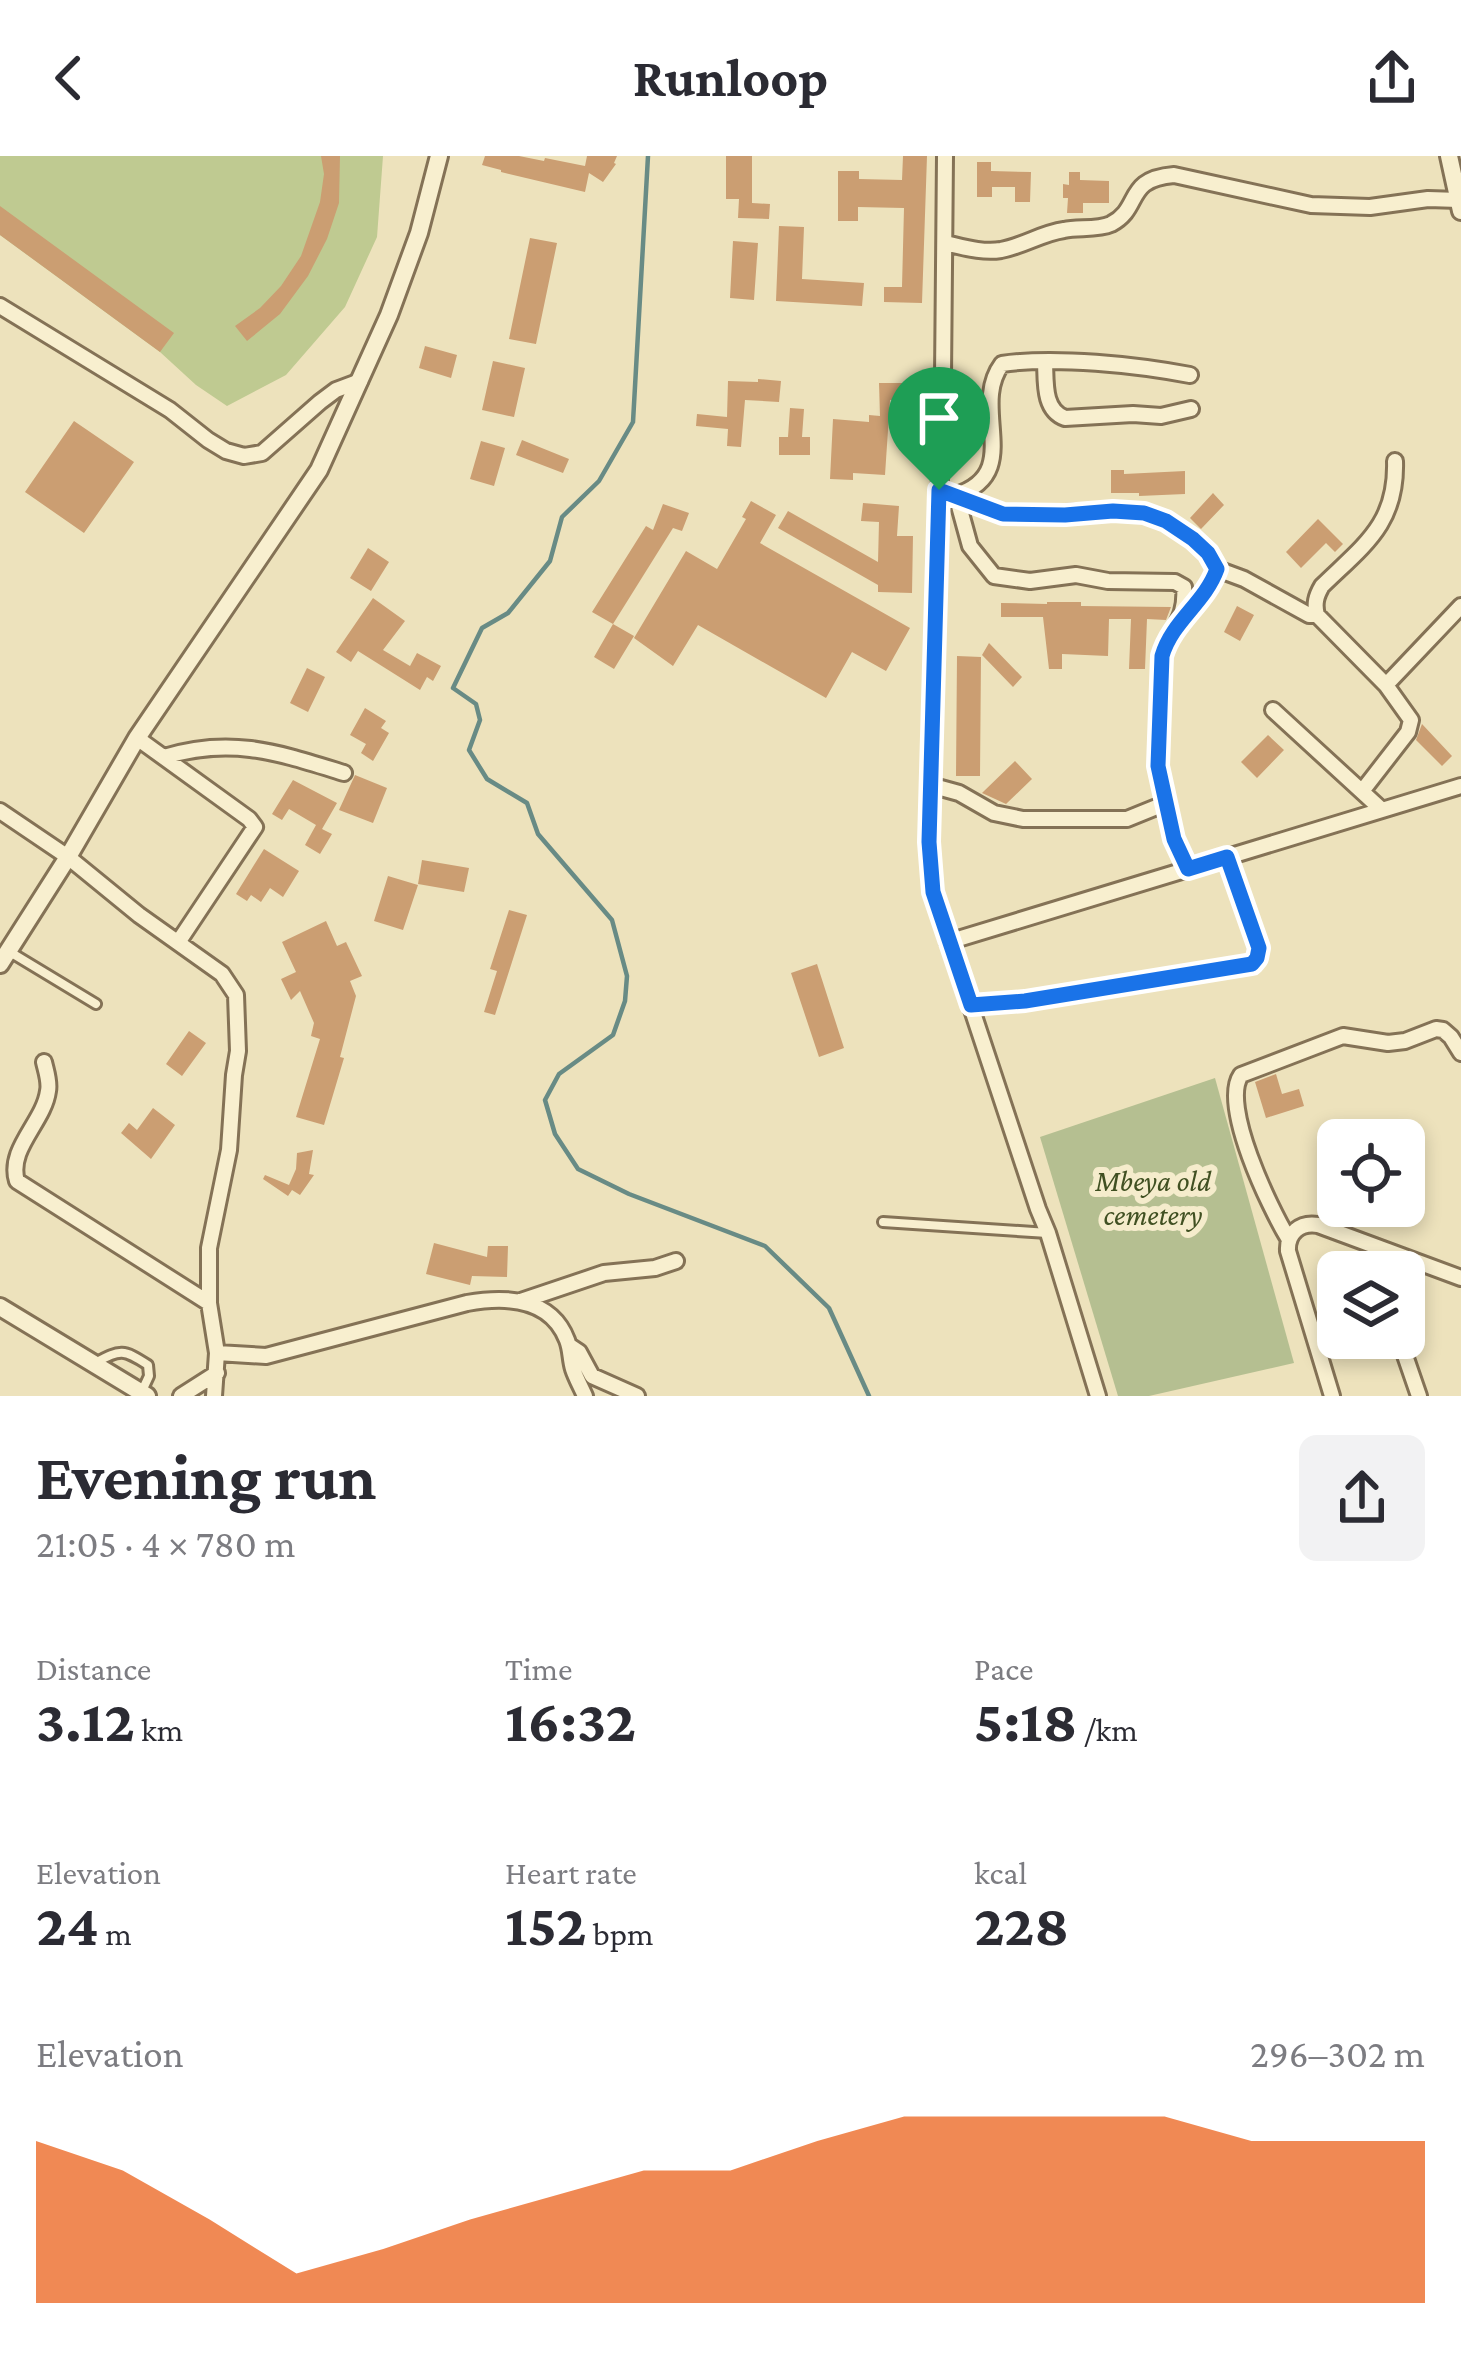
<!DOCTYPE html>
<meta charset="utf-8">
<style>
:root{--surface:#fff;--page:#f2f2f3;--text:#2b2b33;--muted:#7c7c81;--accent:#ea580c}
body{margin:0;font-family:"Crimson Pro",serif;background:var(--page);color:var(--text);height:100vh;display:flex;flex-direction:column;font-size:45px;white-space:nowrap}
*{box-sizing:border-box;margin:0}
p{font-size:39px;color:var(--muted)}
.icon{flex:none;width:66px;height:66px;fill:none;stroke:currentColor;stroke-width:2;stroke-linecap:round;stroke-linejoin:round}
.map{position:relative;height:1240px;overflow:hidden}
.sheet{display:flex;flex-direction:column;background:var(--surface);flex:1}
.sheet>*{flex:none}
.fabs{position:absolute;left:1317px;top:963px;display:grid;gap:24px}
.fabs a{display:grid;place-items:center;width:108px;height:108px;border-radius:18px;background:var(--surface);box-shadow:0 6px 18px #0003;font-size:60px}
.pin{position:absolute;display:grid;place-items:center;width:102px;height:102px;color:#fff;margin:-123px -51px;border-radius:50% 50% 50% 0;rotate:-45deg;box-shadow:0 0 12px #0007}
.pin .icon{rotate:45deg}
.round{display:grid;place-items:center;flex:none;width:126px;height:126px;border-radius:18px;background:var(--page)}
.overview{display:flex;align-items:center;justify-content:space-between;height:204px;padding:0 36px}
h1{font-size:66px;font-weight:700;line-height:90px}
.metrics{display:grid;grid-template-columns:repeat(3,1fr);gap:18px;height:204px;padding:12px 36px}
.metrics div{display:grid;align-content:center}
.metrics b{font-size:60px;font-weight:700}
.metrics small{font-size:33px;font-weight:400}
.metrics p{font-size:33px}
.chart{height:336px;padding:24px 36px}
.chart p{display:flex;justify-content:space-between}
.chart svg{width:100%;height:216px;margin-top:12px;fill:var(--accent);opacity:.7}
header{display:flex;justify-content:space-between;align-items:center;height:156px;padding:0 36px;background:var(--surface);font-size:54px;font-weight:700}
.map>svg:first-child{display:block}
</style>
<header><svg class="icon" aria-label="back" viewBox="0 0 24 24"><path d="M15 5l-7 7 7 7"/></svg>Runloop<svg class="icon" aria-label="share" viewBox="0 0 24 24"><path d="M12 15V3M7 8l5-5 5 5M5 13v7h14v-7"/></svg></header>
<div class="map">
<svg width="1461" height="1240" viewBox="0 0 1461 1240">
<rect width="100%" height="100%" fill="#ede2bc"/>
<path fill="#bfca91" d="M0 0H383L377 81 345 151 286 219 227 250 196 229 160 196 0 79Z"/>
<path fill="#b5bf91" d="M1215 922 1294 1207 1149 1240H1118L1040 981Z"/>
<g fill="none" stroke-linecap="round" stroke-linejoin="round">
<path stroke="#688b85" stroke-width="4.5" d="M648 0 633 266 599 325 562 361 550 405 508 457 482 472 453 532 476 548 480 564 469 594 487 623 527 647 538 678 612 764 627 820 625 845 613 879 559 918 545 944 555 978 578 1013 629 1038 765 1090 829 1152 869 1240"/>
</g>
<path fill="#cb9e72" d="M321 0H340L339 47 327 83 308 120 280 158 247 185 235 170 260 152 281 130 301 100 320 46 324 18Z
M485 0H519L544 5 545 2 585 10 587 0H617L614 7 616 8 603 26 589 17 585 36 501 16V14L482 9Z
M726 0H752V47L770 48 769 63 738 62 739 43H726Z
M903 0H927L922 147 884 146V131H902L904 52 858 51V65H838V15H859V23L902 24Z
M977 6H991V15L1031 16 1030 46H1015V31H992V41H977Z
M1069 16H1080V24L1109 25V47H1083V57H1067L1068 42H1063V28L1069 29Z
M0 50 174 177 160 196 0 79Z
M779 70 804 71 802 123 864 127 862 150 776 145Z
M530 82 557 87 536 188 509 183Z
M733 85 758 87 754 144 730 142Z
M425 190 457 199 451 222 419 212Z
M493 205 525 212 514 261 482 254Z
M758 223 781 225 779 246 745 244 741 291 727 290 728 273 696 270 697 258 727 261 728 225 758 226Z
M879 227H915V243L890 244 885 319 853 317V324L830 323 833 263 869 266V259L880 260Z
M790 252 804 253 802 281H810V299H779V281H788Z
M74 265 134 306 84 377 25 336Z
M522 284 569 303 563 317 516 299Z
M481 285 505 292 494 330 470 323Z
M1111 314H1124V318L1185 315V338L1139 340V337H1111Z
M1213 337 1224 349 1201 373 1190 362Z
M751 345 776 359 760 387 910 472 886 515 852 496 826 542 698 469 673 510 634 482 686 395 717 413 746 363 742 361Z
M863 347 899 350 897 380H913L912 437 878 436V429L778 372 788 355 878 406 879 366 861 365Z
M663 348 689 357 682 375 673 372 613 468 592 456 646 370 653 374Z
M1318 363 1343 388 1335 396 1326 387 1301 412 1286 396Z
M368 392 389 406 371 435 350 422Z
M373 442 405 465 383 494 410 510 417 497 441 510 433 525 427 521 420 534 358 495 351 506 336 496Z
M1047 446H1081V450L1171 451 1166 464 1147 463 1145 513H1129L1131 463H1109L1108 500 1062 498V513H1049L1043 461H1001V447L1047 448Z
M1237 450 1254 459 1240 485 1224 476Z
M613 468 634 480 614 513 594 501Z
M989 487 1022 521 1013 531 982 499Z
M957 500 981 501 980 620H956Z
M307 512 325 521 308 556 290 547Z
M365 552 386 565 381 572 389 577 373 605 361 597 366 588 350 579Z
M1422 568 1452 600 1442 610 1416 584Z
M1268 579 1284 594 1257 622 1241 606Z
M1015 605 1032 623 1006 648 982 637Z
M355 619 387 632 373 667 339 654Z
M293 624 337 647 322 673 332 678 320 698 305 689 316 669 289 653 282 664 272 658Z
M264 693 299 715 283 741 270 732 261 746 251 739 247 745 236 738Z
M422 704 469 712 464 736 418 728Z
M388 720 418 729 403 774 374 765Z
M509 754 527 759 495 859 484 856 497 815 490 813Z
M326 765 337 790 346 786 362 820 350 825 356 840 340 901 344 902 324 969 296 961 320 883 311 880 314 867 300 835 291 844 281 823 296 816 282 786Z
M817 808 844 892 819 901 791 817Z
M189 875 206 887 182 920 166 908Z
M1276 918 1282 938 1299 933 1304 950 1266 962 1255 926Z
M153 952 175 969 151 1003 121 977 129 967 137 974Z
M313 994 309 1018 314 1019 300 1039 292 1034 288 1040 263 1023 265 1019 289 1029 296 1013 297 997Z
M434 1087 487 1101 488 1090H508L507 1121 472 1120 470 1129 426 1118Z"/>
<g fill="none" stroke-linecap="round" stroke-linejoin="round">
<g stroke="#847256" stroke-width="14">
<path id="service" d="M10 796 96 848
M972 849 1026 845 1252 808 1257 802 1259 792 1227 701
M883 1066 1048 1077
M95 1207C121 1193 123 1193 148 1209L149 1220 142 1235"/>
</g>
<g stroke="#847256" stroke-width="20">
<path id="minor" d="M945 0 943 221 929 685 933 736 1038 1053 1048 1077 1098 1240
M945 87C963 91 982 97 1001 94 1023 90 1042 77 1064 74 1078 71 1098 74 1111 68 1142 52 1124 23 1174 19L1311 49 1370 51 1428 43 1459 44
M0 150 170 254 208 284 226 295 244 300 262 297 320 246 336 234 360 225
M1045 206C1046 226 1043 254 1065 262L1133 258 1161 260 1191 253
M939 334 956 339 970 390 994 420 1030 425 1076 419 1108 425 1175 426 1184 431C1187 464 1170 472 1162 500L1158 610 1174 683 1188 713
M956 339 1003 359 1128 355C1164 359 1200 381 1217 413L1211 429 1185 458
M956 339C1025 317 969 252 1002 208 1055 200 1137 209 1190 219
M1217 413 1244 423 1309 459H1317
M1386 529 1461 450
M1273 554 1382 654
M137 582 249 663 255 671 179 785
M164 601C232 580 279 597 344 617
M930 629 959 637 994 657 1023 663H1127L1164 648
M1363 634 1408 576 1411 564 1386 529 1317 459C1314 448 1316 440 1322 430 1364 389 1397 368 1395 305
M0 655 68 701 139 759 222 818 236 839 238 895 234 919 229 994 209 1092V1147L217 1197 214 1240
M948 786 1461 630
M44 906C46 915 50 926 48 935 44 966 7 993 17 1025L209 1147
M1288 1082C1270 1052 1220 949 1241 919L1343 880 1388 887 1405 885 1436 873 1443 874 1451 881 1461 897
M521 1145 604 1117 655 1112 676 1105
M1399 1182 1419 1240
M570 1190 579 1196 592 1220 637 1240
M217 1197 266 1200 467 1147C506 1140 551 1142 567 1184 571 1194 570 1203 573 1213 576 1222 581 1231 585 1240
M181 1240 217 1217
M1332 1240 1288 1095C1287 1077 1300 1066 1318 1069L1461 1122"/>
</g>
<g stroke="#847256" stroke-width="22">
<path id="tertiary" d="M1449 0 1461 55
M0 808 68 701 137 582 319 314 389 159 419 77 439 0
M0 1151 147 1240"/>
</g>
<use href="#service" stroke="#f8efcf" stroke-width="8"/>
<use href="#minor" stroke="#f8efcf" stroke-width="14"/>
<use href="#tertiary" stroke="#f8efcf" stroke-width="16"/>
</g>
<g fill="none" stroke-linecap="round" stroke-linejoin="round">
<g stroke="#fff" stroke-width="24">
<path id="route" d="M939 334 1003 358 1065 359 1113 355 1144 357 1166 365 1193 383 1208 397 1217 413C1205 447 1172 465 1162 500L1158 610 1174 683 1188 713 1227 701 1259 792 1257 802 1252 808 1025 845 971 849 933 736 929 686Z"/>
</g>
<use href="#route" stroke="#1a73e8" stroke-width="15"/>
</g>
<g text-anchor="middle" stroke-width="12" stroke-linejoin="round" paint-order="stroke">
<g font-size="30" font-style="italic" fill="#405022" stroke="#f5eccc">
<text x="1153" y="1035">Mbeya old<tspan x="1153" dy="34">cemetery</tspan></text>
</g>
</g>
</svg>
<div class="fabs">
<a><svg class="icon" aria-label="locate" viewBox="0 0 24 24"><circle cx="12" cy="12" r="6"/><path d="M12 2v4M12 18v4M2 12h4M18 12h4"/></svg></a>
<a><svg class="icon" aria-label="layers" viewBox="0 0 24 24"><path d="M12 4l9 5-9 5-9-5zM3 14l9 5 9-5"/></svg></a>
</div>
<div class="pin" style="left:939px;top:334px;background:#1e9e55"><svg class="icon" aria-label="arrive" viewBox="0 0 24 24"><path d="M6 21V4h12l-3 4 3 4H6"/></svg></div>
</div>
<section class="sheet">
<div class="overview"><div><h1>Evening run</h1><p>21:05 · 4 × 780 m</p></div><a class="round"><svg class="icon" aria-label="share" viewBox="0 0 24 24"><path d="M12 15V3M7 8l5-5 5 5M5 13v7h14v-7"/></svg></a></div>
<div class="metrics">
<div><p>Distance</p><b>3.12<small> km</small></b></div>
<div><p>Time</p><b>16:32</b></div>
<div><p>Pace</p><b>5:18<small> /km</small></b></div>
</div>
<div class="metrics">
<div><p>Elevation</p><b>24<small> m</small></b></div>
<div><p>Heart rate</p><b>152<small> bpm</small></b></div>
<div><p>kcal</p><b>228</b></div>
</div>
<div class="chart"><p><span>Elevation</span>296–302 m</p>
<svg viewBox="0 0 160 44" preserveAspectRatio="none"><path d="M0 44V11L10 17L20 27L30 38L40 33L50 27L60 22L70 17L80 17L90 11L100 6L110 6L120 6L130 6L140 11L150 11L160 11V44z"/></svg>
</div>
</section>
